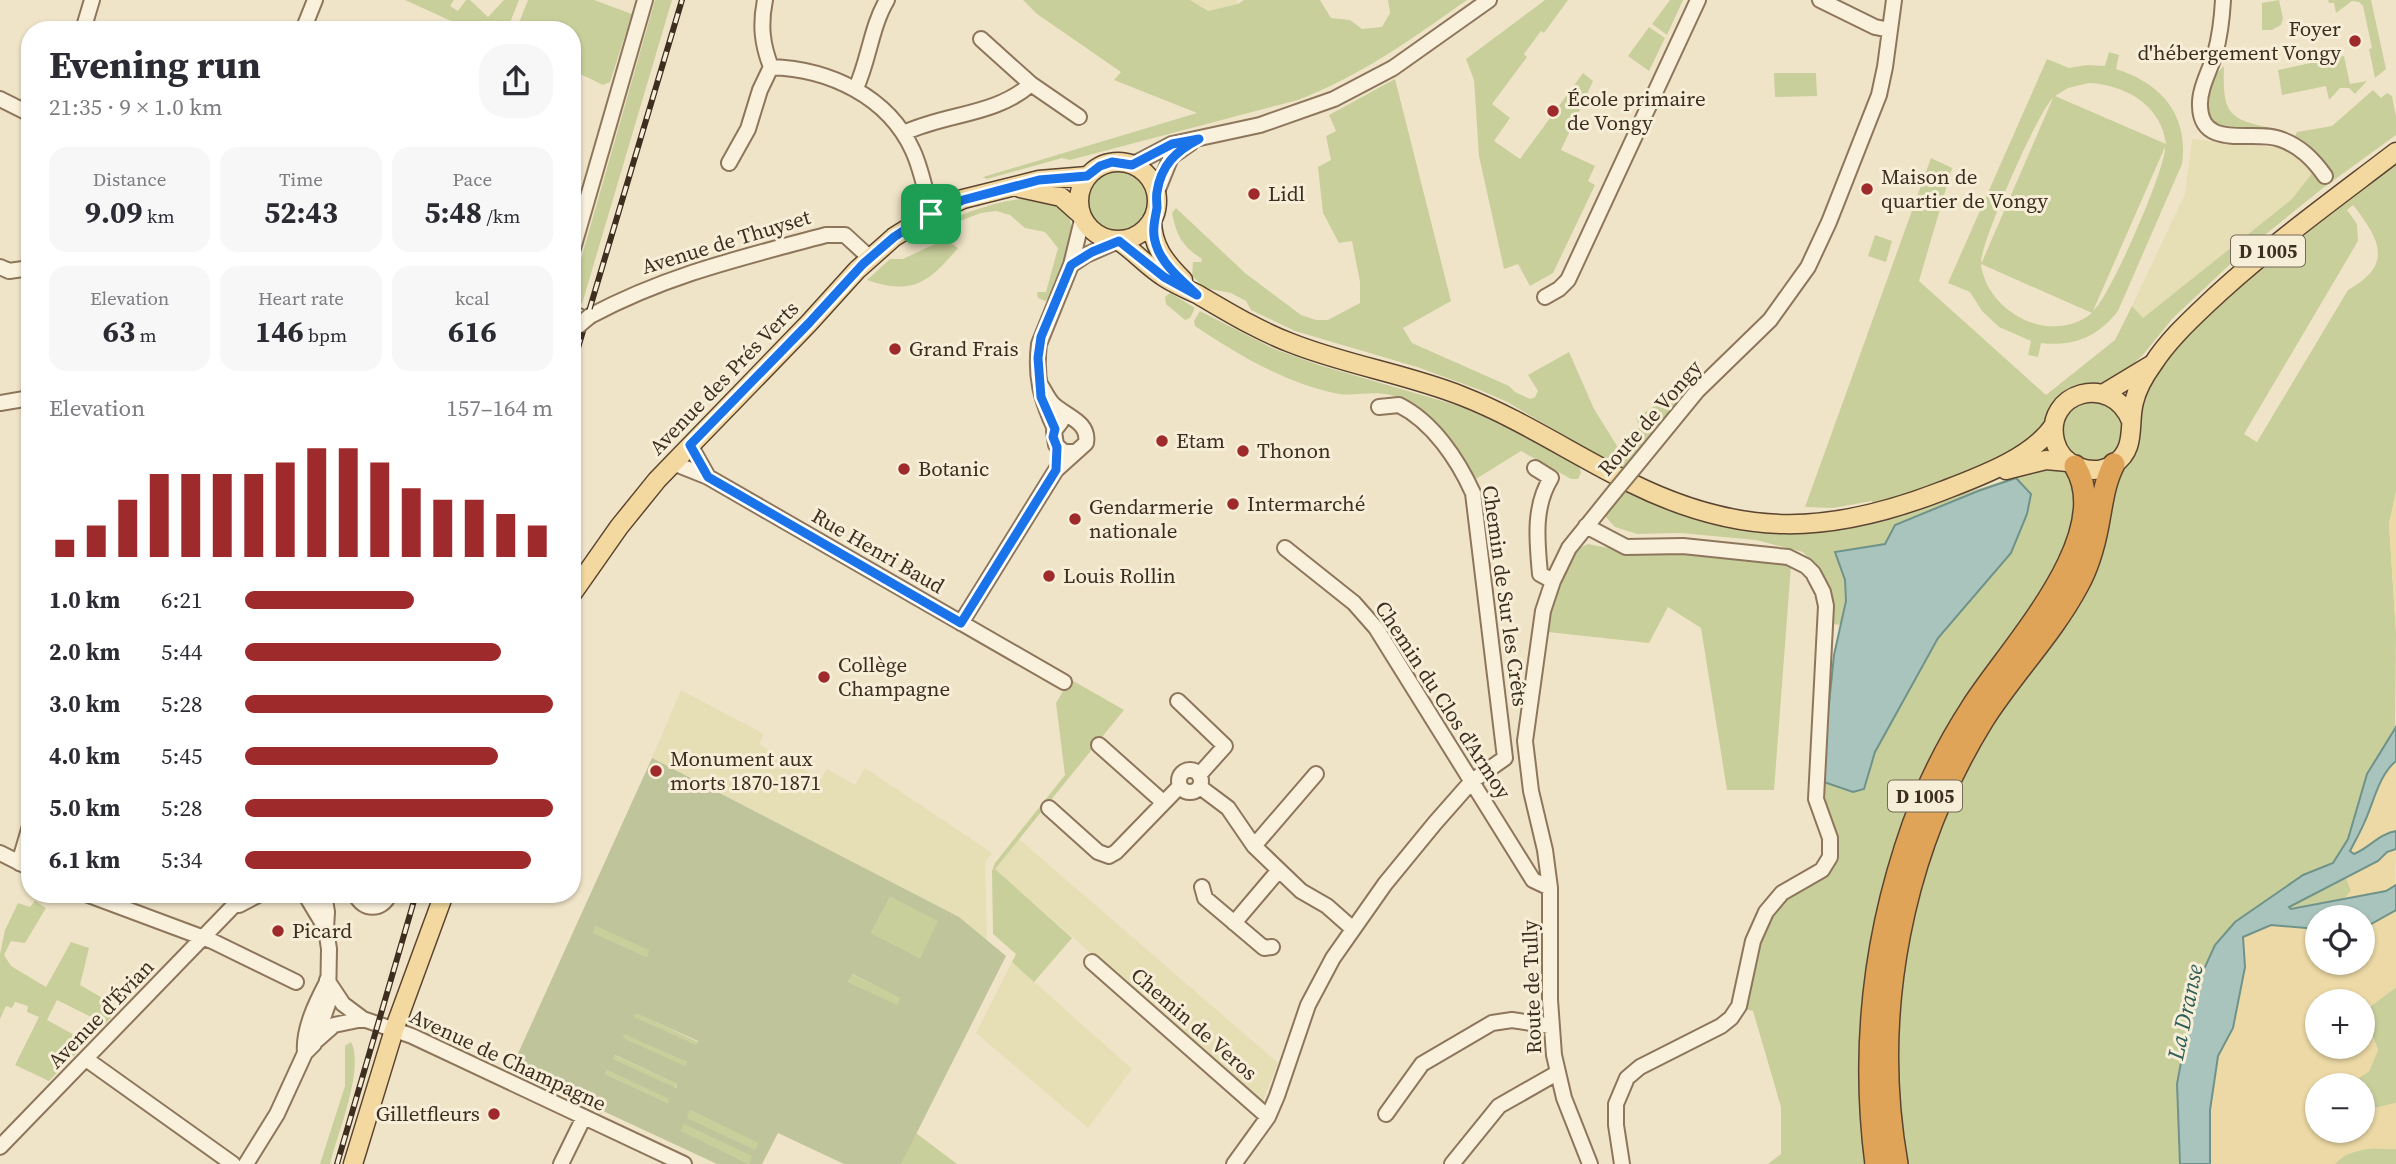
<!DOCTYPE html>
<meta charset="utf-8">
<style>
:root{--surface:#fff;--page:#f7f7f7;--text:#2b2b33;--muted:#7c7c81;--accent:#9e2a2b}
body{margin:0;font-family:"Source Serif 4",serif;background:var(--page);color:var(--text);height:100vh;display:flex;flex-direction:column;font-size:26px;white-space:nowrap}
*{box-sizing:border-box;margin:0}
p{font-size:23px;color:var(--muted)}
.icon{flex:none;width:38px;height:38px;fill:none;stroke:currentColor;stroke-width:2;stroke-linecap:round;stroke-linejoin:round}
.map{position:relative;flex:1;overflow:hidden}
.side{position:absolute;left:21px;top:21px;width:560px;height:882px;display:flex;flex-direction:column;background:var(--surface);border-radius:28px;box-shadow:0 2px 5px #0004}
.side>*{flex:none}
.controls{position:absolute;left:2305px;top:905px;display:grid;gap:14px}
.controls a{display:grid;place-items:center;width:70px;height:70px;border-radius:50%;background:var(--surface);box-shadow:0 2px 5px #0004;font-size:35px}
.pin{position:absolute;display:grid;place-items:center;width:60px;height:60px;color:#fff;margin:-30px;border-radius:14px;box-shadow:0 4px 10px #0006}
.round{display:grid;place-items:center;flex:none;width:74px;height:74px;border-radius:28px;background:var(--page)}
.headline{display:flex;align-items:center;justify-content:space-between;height:119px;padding:0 28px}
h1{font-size:38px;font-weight:700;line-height:52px}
.stats{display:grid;grid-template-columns:repeat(3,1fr);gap:10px;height:119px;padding:7px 28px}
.stats div{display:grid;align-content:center;border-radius:18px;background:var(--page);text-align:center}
.stats b{font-size:30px;font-weight:700}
.stats small{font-size:19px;font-weight:400}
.stats p{font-size:19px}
.chart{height:196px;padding:14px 28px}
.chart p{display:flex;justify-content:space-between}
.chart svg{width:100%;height:126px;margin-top:7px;stroke:var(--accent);stroke-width:6}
ul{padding:0 28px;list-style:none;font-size:23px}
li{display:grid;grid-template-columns:112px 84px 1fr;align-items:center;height:52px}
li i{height:18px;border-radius:9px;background:var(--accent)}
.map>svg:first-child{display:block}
</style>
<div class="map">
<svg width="2396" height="1164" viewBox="0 0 2396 1164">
<rect width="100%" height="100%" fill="#f0e4c8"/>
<path fill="#e6deb5" d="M1190 0H1237L1238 4 1208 11Z
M2192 139 2281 148 2298 157 2313 172 2292 199 2143 318 2132 306 2185 194Z
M681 690 764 734 759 744 821 779 827 769 855 785 865 768 992 853 985 862 987 941 959 917 652 758Z
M1019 839 1278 1063 1262 1103 995 869Z
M1012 962 1132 1069 1088 1128 976 1033Z"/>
<path fill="#c9cf9b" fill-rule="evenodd" d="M405 0H454L450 6 458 11 466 0H470L488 17 504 0H519L507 30H471Z
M528 0H594L632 14 610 82 603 85 572 70V37L574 30 551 21 547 30H516Z
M655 0H672L582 304 573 287Z
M1023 0H1190L1208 11 1238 4 1244 0H1320L1331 18 1350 20 1362 29 1382 27 1390 13 1388 0H1467C1413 38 1361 76 1298 100L1070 160 1062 158 987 179 983 177 1197 113 1114 80 1121 72 1037 14Z
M1545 0H1568L1544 33 1541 31 1524 54 1527 57 1492 104 1510 118 1494 141 1520 159 1583 73 1593 81 1561 150 1595 166 1588 181 1595 185 1553 273 1530 286 1518 264 1504 269 1479 156 1474 80 1466 59Z
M1670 0H1683L1667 35 1652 24Z
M2279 0 2283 18 2281 25 2272 30H2262V3Z
M2328 0H2371L2386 69 2375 78 2369 49 2372 48 2363 6 2359 2 2352 1 2336 13 2334 3H2329Z
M1649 27 1665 38 1649 71 1628 56Z
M2109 52 2119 55 2116 69C2161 83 2189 115 2182 164L2118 311C2098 337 2073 347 2041 343L2038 357 2028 355 2031 341 1999 327 1982 311 1970 292 1948 283 2047 59 2069 68 2087 65 2105 66ZM2089 83C2126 85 2161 105 2166 144L2055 96 2068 88ZM2053 98 1982 262H1981C1982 240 2037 113 2053 98ZM2165 147C2167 166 2110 297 2093 311ZM1981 265V264L2092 313C2051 346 1988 313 1981 265Z
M2344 56 2350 84 2367 81 2355 94 2349 88H2340L2329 100 2326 86 2282 95 2278 70Z
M2224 66C2222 119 2231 119 2279 130 2258 131 2197 139 2206 99 2210 85 2213 76 2224 66Z
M1774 73H1816L1817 96 1775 97Z
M1395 79 1451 301 1403 328 1412 343 1509 386 1515 392 1530 399 1535 397 1538 391 1528 375 1569 352 1594 409 1619 449 1640 427 1636 418 1661 402 1698 368 1703 372 1622 469 1507 402 1480 390 1417 367 1295 331 1251 310 1246 301 1231 293 1205 288 1192 276 1193 262H1201L1202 259C1181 245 1177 236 1172 213L1176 208 1245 273 1301 315 1316 320H1328L1360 303V282L1352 241 1339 243 1323 213 1318 167 1331 160 1326 136 1336 131 1329 115Z
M2373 90 2381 98 2387 93 2392 96 2396 117V135L2323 188 2240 255 2173 318 2142 356 2117 378 2107 384 2079 386 2064 393 2041 434 1992 463 1874 508 1872 501 1833 508 1805 507 1931 158 1952 168 1919 281 2046 395 2115 340 2132 306 2143 318 2292 199 2313 172 2295 136 2297 132 2332 126Z
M2396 163V492L2389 524 2396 633 2395 727 2367 774 2348 839 2333 863 2303 875 2235 922 2215 945 2204 969 2186 1035 2177 1084 2180 1164H1905L1895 1083 1898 1005 1910 922 1935 837 1965 770 2113 485 2122 469 2133 457 2139 442 2137 405 2163 363 2182 340 2280 252ZM2353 205C2380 240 2394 264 2348 290L2257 442 2244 434 2358 241 2357 224 2347 210Z
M1085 201a33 33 0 1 1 66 0a33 33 0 1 1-66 0Z
M1028 198C1039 200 1051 201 1060 207 1088 225 1057 276 1048 299L1045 301 1038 298 1037 292H1046L1058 248 1045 232 1025 228 1010 215 996 211 981 213 957 222 915 243 907 244C945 220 983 203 1028 198Z
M1875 235 1892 241 1886 262 1868 256Z
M945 239 958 248C929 282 913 296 867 280L890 259H903Z
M1170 293 1195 308 1190 318 1185 320 1166 304 1165 297Z
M1200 311 1272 348 1319 365 1466 408 1495 420 1579 466 1581 473 1578 479H1571L1521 451 1476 479C1459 453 1440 437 1418 416 1412 410 1405 402 1398 398 1379 388 1354 398 1334 393 1284 382 1238 355 1195 326L1194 321Z
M2063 431a30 30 0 1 1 60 0a30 30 0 1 1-60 0Z
M2049 467 2062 468 2067 472 2078 502 2065 548 2042 590 1951 719 1909 807 1882 895 1863 993 1860 1063 1867 1164H1768L1781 1154V1107L1753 1011 1744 1009C1752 971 1755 928 1785 901 1801 887 1833 880 1837 857 1840 836 1824 820 1820 801 1818 788 1823 771 1824 758 1828 714 1830 669 1842 625L1832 624V593L1821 571 1803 552 1756 540 1680 533 1637 534 1615 527 1604 515 1625 490C1700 526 1788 543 1870 524 1898 518 1924 505 1951 497 1984 488 2016 476 2049 467Z
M1588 544 1634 553 1666 551 1774 562 1791 566 1774 790H1727L1701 628 1668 607 1649 643 1548 632C1551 609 1563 551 1588 544Z
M1070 679 1124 710 995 869 1072 938 1034 982 1012 962 1016 954 993 934 992 871 995 863 1065 775 1056 703Z
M2346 877 2351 891 2344 899 2290 909 2289 907Z
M890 897 939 921 920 958 871 933Z
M35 901 46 908 25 943 11 941 4 955 11 966 46 987 71 942 89 948 80 985 120 1008 105 1024 57 1000 47 1020 87 1042 49 1081 15 1065 39 1017 27 1012 28 1006 15 1002 12 1008 6 1006 0 1019V954L5 930 18 903 30 907Z
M595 926 650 950 647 957 592 933Z
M851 974 901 998 897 1006 848 982Z
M2396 987V1103L2363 1111 2362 1085H2348L2369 1071 2378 1050 2363 1012Z
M635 1012 698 1042 696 1046 633 1017Z
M624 1033 687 1062 685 1067 622 1038Z
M351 1042C365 1068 337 1135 330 1164H320L345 1086V1046Z
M614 1055 677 1084 675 1088 612 1059Z
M607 1070 670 1099 668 1103 605 1074Z
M690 1110 759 1143 755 1151 686 1118Z
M684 1123 753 1156 749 1164 680 1131Z
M916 1133 957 1164H901Z
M2372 1148 2396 1149V1164H2335C2344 1152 2358 1151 2372 1148Z"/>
<path fill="#ecd9a5" d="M2396 492V633L2389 524Z
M2394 761H2396V831C2379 834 2369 848 2354 855L2350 851C2365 821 2374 789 2394 761Z
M2396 849 2395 886 2386 891 2345 898 2351 891 2346 877 2378 861 2387 852Z
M2396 910V987L2363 1012 2362 1001H2317V1046H2362L2363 1015 2378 1050 2369 1071 2348 1085H2317V1130H2362L2363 1111 2396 1103V1149C2375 1148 2349 1146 2335 1164H2210V1110L2218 1056 2233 1027 2245 967 2243 937 2271 925 2317 929V962H2362L2363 925 2371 924Z"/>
<path fill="#bfc49a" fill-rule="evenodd" d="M652 758 959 917 1006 956 901 1164H844L778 1133 762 1164H717L603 1111 601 1114 589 1108 590 1105 582 1101 580 1104 568 1099 567 1095 511 1069ZM890 897 938 921 920 958 871 933ZM595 926 649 950 647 957 593 933ZM852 974 900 998 897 1005 848 982ZM636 1013 698 1041 696 1045 634 1017ZM624 1034 687 1062 685 1066 623 1038ZM615 1055 677 1084 676 1088 613 1059ZM607 1070 669 1099 668 1103 605 1074ZM690 1110 758 1143 755 1150 687 1118ZM684 1124 752 1156 749 1164 681 1131Z"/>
<path fill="#a9c4bc" stroke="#6f938a" stroke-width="2" d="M2016 478 2031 494 2027 514 2011 553 1938 638 1875 752 1864 789 1853 792 1821 781 1834 655 1846 601 1845 580 1835 552 1885 544 1895 525 1978 491Z
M2396 727V761C2379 775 2374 801 2365 821 2361 831 2355 841 2350 851L2354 854C2369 848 2379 834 2396 831V849L2387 852 2378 861 2289 907 2291 909 2386 891 2396 885V910L2371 924 2363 925 2362 917H2317V929L2271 925 2243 937 2245 967 2233 1028 2218 1056 2210 1110V1164H2180L2177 1084 2186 1035 2204 969 2215 945 2235 922 2303 875 2333 863 2348 839 2367 774Z"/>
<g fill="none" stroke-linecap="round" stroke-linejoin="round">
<g stroke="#8d765c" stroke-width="18">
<path id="minor" d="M1820 0 1875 27 1890 30
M2223 0C2222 18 2220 36 2215 54 2210 70 2199 89 2200 106 2201 151 2254 129 2280 139 2300 146 2313 159 2325 176
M83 30 92 0
M303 30 315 0
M771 67C829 69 888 96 913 151 922 171 926 193 931 214
M1031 84 1079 117
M856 88C869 60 871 27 887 0
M0 99 30 114
M904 133C946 113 995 116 1031 84L981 39
M729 163 748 129 760 90 771 67C762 44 760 25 765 0
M1132 165 1172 144 1260 125 1334 99 1393 68 1489 0
M1156 194 1171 157 1191 143
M572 252 645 0
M1071 265 1086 255 1118 241
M0 267 9 271 30 268
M1545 297 1559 289 1568 280 1698 0
M572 315 579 316
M590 316C669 274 741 258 826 235H845L870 258
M0 403 30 398
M1061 422 1054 431 1056 445 1064 452H1075
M1055 429C1041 399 1035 377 1039 344L1071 265 1082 220
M690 445 708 477
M673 463 708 477 1064 682
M1535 468 1551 478C1533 507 1537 541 1540 574L1553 581
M1634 468 1697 391 1770 320 1808 267 1829 222 1879 95 1885 67 1894 0
M1586 526 1626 547 1683 546 1788 557 1806 566 1813 573 1823 592 1826 606 1816 799 1830 838V857L1822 870 1782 893 1766 912 1753 941 1739 1006 1731 1018 1721 1026 1640 1067 1627 1078 1616 1104V1125L1622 1164
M1285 548 1354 603 1376 628 1533 880 1550 888
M961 623 1056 470 1086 443C1090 421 1064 416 1052 403 1047 397 1044 390 1040 384
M1178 701 1225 746 1199 775
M1099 745 1163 802
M1179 781a11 11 0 1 1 22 0a11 11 0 1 1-22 0Z
M1200 787 1228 808 1254 846 1301 891 1327 906 1353 929
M1049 808 1098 852 1109 856 1116 852 1180 786
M1254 846 1316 774
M0 853 30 868
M19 863 30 826
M1202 887 1205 898 1264 948 1272 947
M86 894 212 941 296 982
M305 894 326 929
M355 894C364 911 381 911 390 894
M239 905 260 894
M1234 923 1279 870
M1092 962 1268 1117
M327 980 343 1004 363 1019 412 1036 684 1164
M317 1040 334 1025 363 1019
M305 1053C303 1029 316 1003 327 982
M86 1059 233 1164
M1386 1114 1422 1064 1492 1023 1512 1020 1551 1026
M0 1147 245 894
M246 1164 277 1114 305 1053 314 1044 328 1004 329 949 326 929 327 912 324 894
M561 1164 584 1117
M1234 1164 1268 1117 1277 1096 1308 1005 1333 958 1385 884 1435 823 1472 781 1505 758 1473 493C1458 460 1433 422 1399 405L1379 407
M1452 1164 1499 1106 1557 1073
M1590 1164 1564 1098 1554 1055 1550 1000V888L1545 850 1531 791 1525 741 1543 611 1553 581 1569 548 1615 491"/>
</g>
<g stroke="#5b4430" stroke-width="21">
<path id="major" d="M1079 201a39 39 0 1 1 78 0a39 39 0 1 1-78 0Z
M1020 188 1061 197 1080 214
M1152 220C1152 246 1165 262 1183 280
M1119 241C1135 252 1148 267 1164 277 1175 284 1186 289 1197 294 1228 312 1257 330 1291 343 1346 365 1407 374 1462 396 1521 419 1574 455 1631 483 1742 538 1829 535 1942 491 1978 477 2032 458 2054 425
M2103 394 2151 365
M2131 421C2112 372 2043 392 2055 441 2061 466 2092 478 2114 464 2137 449 2128 424 2134 402 2137 389 2145 375 2153 364 2167 342 2187 323 2206 305 2265 249 2332 201 2396 152
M2006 470 2046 460 2068 462
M572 594 619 527 657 480 809 323 857 270 894 237 931 214 963 199 1039 180 1087 176
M353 1164 394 1030 444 894"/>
</g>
<g stroke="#5b4430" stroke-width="24">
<path id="highway" d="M1876 1164C1861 1049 1874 935 1913 825 1928 784 1948 744 1972 707 2008 650 2118 536 2075 466
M1897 1164C1870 1012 1902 851 1983 720 2012 674 2052 634 2078 585 2088 567 2094 546 2098 525 2102 504 2104 483 2114 464"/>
</g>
<use href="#minor" stroke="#faf1dc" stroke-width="14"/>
<use href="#major" stroke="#f3d9a0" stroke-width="18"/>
<use href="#highway" stroke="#e0a458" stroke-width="21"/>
<g stroke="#3d2e20" stroke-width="6">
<path id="rail" d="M572 368 682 0
M337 1164 416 894"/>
</g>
<use href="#rail" stroke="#f7eed8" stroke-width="3.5" stroke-dasharray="10" stroke-linecap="butt"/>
<g stroke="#8d765c" stroke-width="18" stroke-linecap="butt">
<path id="minor-bridge" d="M578 326 590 316
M1615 491 1634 468"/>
</g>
<use href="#minor-bridge" stroke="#faf1dc" stroke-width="14"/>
</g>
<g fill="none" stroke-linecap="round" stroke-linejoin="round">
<g stroke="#fff" stroke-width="14">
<path id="route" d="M1199 139C1176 151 1161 165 1157 192 1156 197 1157 203 1157 208 1154 224 1151 234 1158 250 1166 268 1183 281 1197 295L1164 277 1119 241 1092 252 1071 265 1041 337 1038 358 1041 397 1055 429 1053 437 1057 447 1056 470 961 623 708 477 690 445 809 323 863 264 894 237 917 222 963 200 1039 180 1087 176 1100 166 1112 162 1132 165 1172 144Z"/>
</g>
<use href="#route" stroke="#1a73e8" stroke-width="9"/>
</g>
<g fill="#9e2a2b" stroke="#f7eed8" stroke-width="2.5">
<circle cx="2355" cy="41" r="7"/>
<circle cx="1553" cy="111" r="7"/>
<circle cx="1867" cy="189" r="7"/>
<circle cx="1254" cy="194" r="7"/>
<circle cx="895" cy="349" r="7"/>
<circle cx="1162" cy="441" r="7"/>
<circle cx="1243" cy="451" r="7"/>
<circle cx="904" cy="469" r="7"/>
<circle cx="1233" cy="504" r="7"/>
<circle cx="1075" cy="519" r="7"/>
<circle cx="1049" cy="576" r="7"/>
<circle cx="824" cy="677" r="7"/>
<circle cx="656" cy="771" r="7"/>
<circle cx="278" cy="931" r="7"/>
<circle cx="494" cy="1114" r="7"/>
</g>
<g text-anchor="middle" stroke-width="6" stroke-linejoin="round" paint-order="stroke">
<g fill="#f7eed8" stroke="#756857" stroke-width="2">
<rect x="2231" y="235.5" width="74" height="31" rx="5"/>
<rect x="1888" y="780.5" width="74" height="31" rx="5"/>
</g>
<g font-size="19" font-weight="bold" fill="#3d2e20">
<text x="2268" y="258">D 1005</text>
<text x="1925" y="803">D 1005</text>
</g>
<g font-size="21" fill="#3d2e20" stroke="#f7eed8" text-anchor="start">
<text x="2341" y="36" text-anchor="end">Foyer<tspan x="2341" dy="24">d'hébergement Vongy</tspan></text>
<text x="1567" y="106">École primaire<tspan x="1567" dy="24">de Vongy</tspan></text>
<text x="1881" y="184">Maison de<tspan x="1881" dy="24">quartier de Vongy</tspan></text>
<text x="1268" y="201">Lidl</text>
<text x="909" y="356">Grand Frais</text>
<text x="1176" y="448">Etam</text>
<text x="1257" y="458">Thonon</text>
<text x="918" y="476">Botanic</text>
<text x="1247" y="511">Intermarché</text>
<text x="1089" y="514">Gendarmerie<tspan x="1089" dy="24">nationale</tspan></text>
<text x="1063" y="583">Louis Rollin</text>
<text x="838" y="672">Collège<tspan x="838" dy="24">Champagne</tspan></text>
<text x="670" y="766">Monument aux<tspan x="670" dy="24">morts 1870-1871</tspan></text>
<text x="292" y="938">Picard</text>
<text x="480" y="1121" text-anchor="end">Gilletfleurs</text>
</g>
<g font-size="21" fill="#3d2e20" stroke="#f7eed8">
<text transform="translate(726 242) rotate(-17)" y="7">Avenue de Thuyset</text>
<text transform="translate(724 378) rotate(-46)" y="7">Avenue des Prés Verts</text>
<text transform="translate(1650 418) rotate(-49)" y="7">Route de Vongy</text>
<text transform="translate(878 551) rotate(30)" y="7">Rue Henri Baud</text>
<text transform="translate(1505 596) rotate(82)" y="7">Chemin de Sur les Crêts</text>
<text transform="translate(1443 700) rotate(57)" y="7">Chemin du Clos d'Armoy</text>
<text transform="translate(1532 987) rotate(-92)" y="7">Route de Tully</text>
<text transform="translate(101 1014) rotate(-46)" y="7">Avenue d'Évian</text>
<text transform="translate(1194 1024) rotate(41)" y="7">Chemin de Veros</text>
<text transform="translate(508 1060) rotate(25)" y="7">Avenue de Champagne</text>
</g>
<g font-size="23" font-style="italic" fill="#2f5d5a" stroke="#f7eed8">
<text transform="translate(2185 1012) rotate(-78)" y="8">La Dranse</text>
</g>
</g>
</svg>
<div class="controls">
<a><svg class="icon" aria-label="locate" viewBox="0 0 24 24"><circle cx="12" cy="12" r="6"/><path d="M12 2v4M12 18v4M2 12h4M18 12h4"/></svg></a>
<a>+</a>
<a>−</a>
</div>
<div class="pin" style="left:931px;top:214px;background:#1e9e55"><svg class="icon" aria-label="arrive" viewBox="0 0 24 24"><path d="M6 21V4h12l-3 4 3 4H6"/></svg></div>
<section class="side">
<div class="headline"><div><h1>Evening run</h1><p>21:35 · 9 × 1.0 km</p></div><a class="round"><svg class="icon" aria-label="share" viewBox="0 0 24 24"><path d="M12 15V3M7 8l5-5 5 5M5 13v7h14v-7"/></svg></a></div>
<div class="stats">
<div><p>Distance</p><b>9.09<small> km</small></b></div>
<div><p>Time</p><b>52:43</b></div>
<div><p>Pace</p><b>5:48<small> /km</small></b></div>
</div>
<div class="stats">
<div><p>Elevation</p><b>63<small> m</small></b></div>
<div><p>Heart rate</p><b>146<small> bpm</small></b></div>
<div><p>kcal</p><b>616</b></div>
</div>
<div class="chart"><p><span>Elevation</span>157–164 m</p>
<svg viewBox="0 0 160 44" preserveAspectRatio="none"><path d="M5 44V38M15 44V33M25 44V24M35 44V15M45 44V15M55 44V15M65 44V15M75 44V11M85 44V6M95 44V6M105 44V11M115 44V20M125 44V24M135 44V24M145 44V29M155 44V33"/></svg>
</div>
<ul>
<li><b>1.0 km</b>6:21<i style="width:55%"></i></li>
<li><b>2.0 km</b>5:44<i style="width:83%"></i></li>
<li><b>3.0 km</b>5:28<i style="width:100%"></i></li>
<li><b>4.0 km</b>5:45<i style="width:82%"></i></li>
<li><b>5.0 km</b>5:28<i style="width:100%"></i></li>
<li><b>6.1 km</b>5:34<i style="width:93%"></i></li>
</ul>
</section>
</div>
